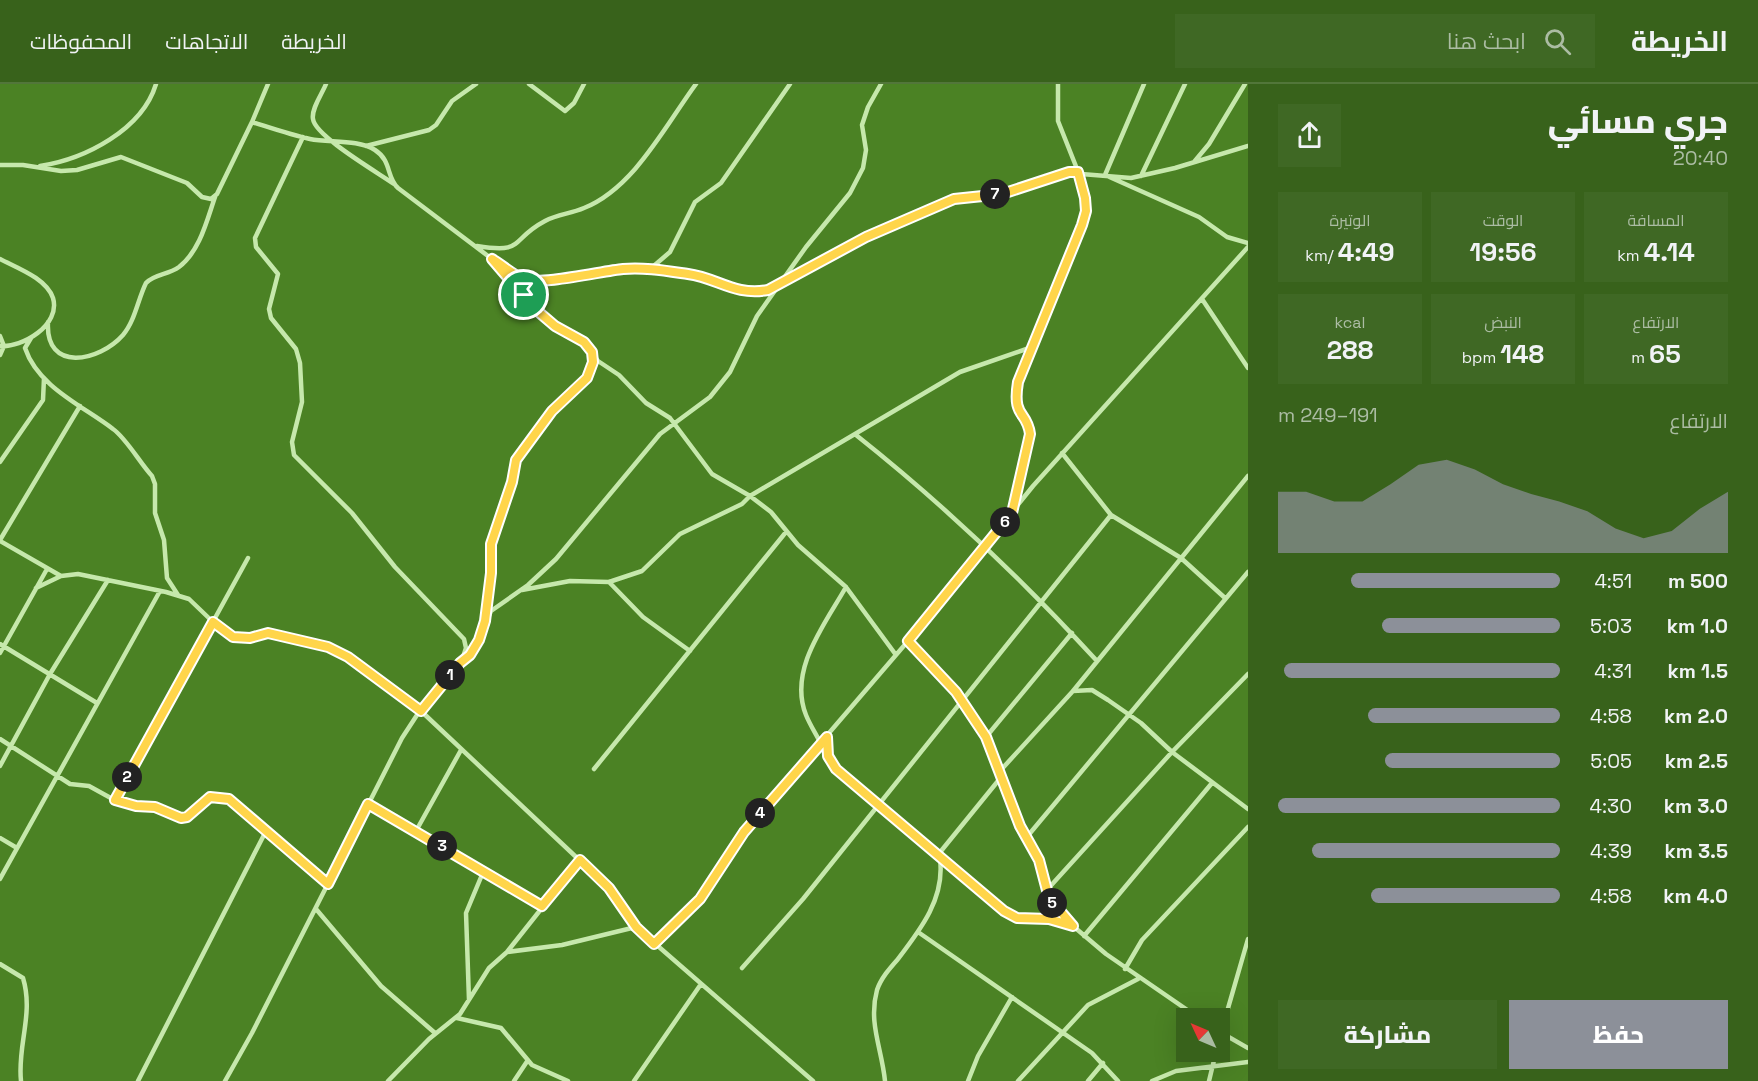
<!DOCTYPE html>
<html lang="ar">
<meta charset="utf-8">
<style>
:root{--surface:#38621b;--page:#3f6824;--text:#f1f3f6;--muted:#abbca3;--line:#52763a;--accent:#8c9099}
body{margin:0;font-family:"Space Grotesk",Cairo,sans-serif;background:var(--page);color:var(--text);direction:rtl;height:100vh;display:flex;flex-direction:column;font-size:22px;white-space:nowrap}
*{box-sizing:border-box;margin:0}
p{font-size:20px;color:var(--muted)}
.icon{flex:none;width:33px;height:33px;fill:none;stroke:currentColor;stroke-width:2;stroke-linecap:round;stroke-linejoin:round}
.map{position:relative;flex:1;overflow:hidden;direction:ltr}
.sheet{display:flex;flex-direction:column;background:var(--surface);width:510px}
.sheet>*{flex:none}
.needle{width:39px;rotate:314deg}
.controls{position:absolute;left:1176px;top:924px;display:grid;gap:12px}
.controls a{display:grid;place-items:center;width:54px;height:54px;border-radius:0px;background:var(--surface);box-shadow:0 6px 24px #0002;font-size:30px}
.pin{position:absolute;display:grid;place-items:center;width:51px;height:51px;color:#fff;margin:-26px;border:3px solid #fff;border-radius:50%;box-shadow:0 2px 6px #0007}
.km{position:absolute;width:30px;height:30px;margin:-15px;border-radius:50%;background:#222;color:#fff;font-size:16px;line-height:30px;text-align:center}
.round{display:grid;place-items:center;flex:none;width:63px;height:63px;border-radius:0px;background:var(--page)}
.headline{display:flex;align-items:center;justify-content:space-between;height:102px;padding:0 30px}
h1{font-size:33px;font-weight:800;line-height:45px}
.stats{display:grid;grid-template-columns:repeat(3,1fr);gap:9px;height:102px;padding:6px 30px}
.stats div{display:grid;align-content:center;border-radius:0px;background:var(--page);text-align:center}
.stats b{font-size:26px;font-weight:800}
.stats small{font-size:16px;font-weight:400}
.stats p{font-size:16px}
.chart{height:168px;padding:12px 30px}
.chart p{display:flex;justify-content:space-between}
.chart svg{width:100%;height:108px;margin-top:6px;fill:var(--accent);opacity:.7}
.cta{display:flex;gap:12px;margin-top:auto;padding:12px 30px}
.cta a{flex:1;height:69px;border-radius:0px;background:var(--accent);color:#fff;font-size:24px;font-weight:800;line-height:69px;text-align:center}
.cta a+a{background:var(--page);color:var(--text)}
ul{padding:0 30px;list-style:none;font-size:20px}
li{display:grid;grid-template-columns:96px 72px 1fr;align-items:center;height:45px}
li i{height:15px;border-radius:8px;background:var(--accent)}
header{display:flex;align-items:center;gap:36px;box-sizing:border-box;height:84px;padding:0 30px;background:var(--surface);border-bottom:2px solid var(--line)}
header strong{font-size:28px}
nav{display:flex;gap:33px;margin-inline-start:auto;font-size:21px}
.search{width:420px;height:54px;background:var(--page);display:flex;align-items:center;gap:15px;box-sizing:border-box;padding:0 21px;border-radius:0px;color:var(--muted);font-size:22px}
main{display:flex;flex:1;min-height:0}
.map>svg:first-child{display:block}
</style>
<header>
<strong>الخريطة</strong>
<div class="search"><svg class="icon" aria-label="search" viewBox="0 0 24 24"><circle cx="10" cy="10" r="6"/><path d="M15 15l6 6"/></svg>ابحث هنا</div>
<nav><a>الخريطة</a><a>الاتجاهات</a><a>المحفوظات</a></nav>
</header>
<main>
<section class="sheet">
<div class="headline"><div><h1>جري مسائي</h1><p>20:40</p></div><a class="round"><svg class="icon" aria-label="share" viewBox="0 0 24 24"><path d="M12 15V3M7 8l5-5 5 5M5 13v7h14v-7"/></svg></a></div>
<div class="stats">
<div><p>المسافة</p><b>4.14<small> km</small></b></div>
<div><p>الوقت</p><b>19:56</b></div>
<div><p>الوتيرة</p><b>4:49<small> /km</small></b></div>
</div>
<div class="stats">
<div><p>الارتفاع</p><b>65<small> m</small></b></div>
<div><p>النبض</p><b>148<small> bpm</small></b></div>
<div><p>kcal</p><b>288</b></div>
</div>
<div class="chart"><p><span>الارتفاع</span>191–249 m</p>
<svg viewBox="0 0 160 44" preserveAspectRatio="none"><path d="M0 44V19L10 19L20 23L30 23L40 16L50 8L60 6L70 10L80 16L90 20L100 23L110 27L120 34L130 38L140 35L150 26L160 19V44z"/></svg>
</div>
<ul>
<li><b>500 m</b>4:51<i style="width:74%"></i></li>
<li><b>1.0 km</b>5:03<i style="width:63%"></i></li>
<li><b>1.5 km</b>4:31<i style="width:98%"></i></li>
<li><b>2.0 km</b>4:58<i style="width:68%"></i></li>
<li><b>2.5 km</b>5:05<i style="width:62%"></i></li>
<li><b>3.0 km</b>4:30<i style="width:100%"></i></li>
<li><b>3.5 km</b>4:39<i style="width:88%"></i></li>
<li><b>4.0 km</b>4:58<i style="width:67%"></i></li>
</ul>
<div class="cta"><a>حفظ</a><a>مشاركة</a></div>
</section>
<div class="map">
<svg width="1248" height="997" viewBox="0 0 1248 997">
<rect width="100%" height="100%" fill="#4b8224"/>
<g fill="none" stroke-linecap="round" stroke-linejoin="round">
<path stroke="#c6e8ac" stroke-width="4.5" d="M326 0C322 10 311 25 313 35 315 52 377 88 394 100
M529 0 565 27 574 19 584 0
M1144 0 1105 91 1199 133 1227 153 1248 159
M252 38 268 0
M303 53 255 154 256 163 278 190 269 225 271 234 296 265 300 279 302 318 292 358 294 371 352 429 395 483 464 555 466 564 462 576
M366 62 429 46 436 41 452 17 476 0
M1194 78 1209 60 1245 0
M0 81H23L61 87 77 86 121 73 187 99 202 113 211 115 217 110 252 38C271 44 291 51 310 55 329 59 358 55 375 66 392 77 386 93 398 104L492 175 534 224 555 242 584 258 598 277 619 291 646 319 670 334 712 390 750 412 771 428 798 461 846 503 896 571
M40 82C85 75 142 46 156 0
M1141 92 1185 0
M477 162C526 170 509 156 545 137 558 130 570 130 584 124 634 104 665 42 696 0
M0 175C17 184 46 194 53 214 61 241 22 264 0 262
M496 178C505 183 514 192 524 195 542 202 601 187 624 185 643 183 664 187 684 190 715 193 734 212 768 206L866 153 954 115 1002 110 1069 89 1131 94 1175 84 1248 62
M649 186 670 168 695 118 721 99 790 0
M1202 215 1248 284
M48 238C45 289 99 278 123 251 135 237 138 215 146 199 154 190 168 191 179 183 200 167 207 136 215 113
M0 252 4 262 0 271
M31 254 25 264C38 303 83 322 113 345 126 354 140 379 152 392L155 400V429L164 456 167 494 178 511
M856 351C943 420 1022 495 1097 577
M1062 369 1111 431 1181 474 1225 514
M0 378 43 316 44 294
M1013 426 1030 350 1029 342 1016 321 1019 299 1086 127 1081 95 1058 37V0
M0 456 80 322
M0 457 61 492
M609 498 643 533 690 567
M36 504 61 492 78 490 166 508 189 515 213 538 233 553H250L268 549 328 563 348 572 421 627 609 804 636 843 813 997
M522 506 570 497 609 498 642 487 680 450 742 420 750 412 960 288 1032 263
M485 535 491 489V460L512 398 516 376 552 328 587 294 592 287 593 270
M908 557 956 608 986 653 1020 742 1039 776 1046 807 1053 819 1073 842 1106 870 1199 934
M0 560 97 619
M0 569 47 485
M1073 607 1092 606 1108 616 1141 639 1172 668 1248 725
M827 653 828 672 836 685 1004 827C1021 839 1049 834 1071 841
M986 653 1072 549
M0 655 70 700 89 702 118 718 155 723 181 734 187 733 210 713 229 715 328 800
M821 660C816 650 810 641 806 631 788 586 825 540 846 503
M0 682 50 590 108 496
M594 685 786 448
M1000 687 1073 607 1248 392
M115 716 248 474
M368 720 542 822
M416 747 461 666
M0 754 17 764
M1026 754 1248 488
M937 772 1002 692
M0 795 160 507
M1046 807 1172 668 1248 590
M316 825 381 902 435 949
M918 848 1092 969 1118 997
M1084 852 1212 699
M654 860 700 815 744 748 908 557 1033 402 1248 163
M507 868 562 861 636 843
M0 880 23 894C34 930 17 962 21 997
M742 884 803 815 1111 431
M1125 885 1142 856 1248 743
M469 916 466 829 484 786
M457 934 501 944 532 981 568 997
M1220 948 1248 964
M1220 952 1248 855
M138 997 266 747
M225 997 252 949 402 654 417 631 460 579 470 571 479 556 491 527 528 501 556 475 660 350 710 313 730 288 757 232 806 163 850 109 863 84 866 66 862 41 868 23 881 0
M388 997 429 955 460 930 489 884 507 868 580 776
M514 997 528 976
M634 997 701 900
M885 997C882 965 868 939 877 906 881 894 890 884 898 875 921 845 945 814 940 775
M968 997 978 972 1012 913
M1018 997 1088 921 1138 895
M1088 997 1103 979
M1152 997 1176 987 1248 978
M1209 997 1216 968"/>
</g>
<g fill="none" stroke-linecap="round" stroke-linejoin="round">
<g stroke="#fff" stroke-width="12">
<path id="route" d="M1069 88H1078L1085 114 1086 127 1082 141 1018 298C1012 335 1027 326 1030 350L1012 429 908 557 956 608 986 653 1020 742 1039 776 1049 814 1073 842 1049 835 1017 834 1004 827 836 685 828 672 827 653 744 748 700 815 654 860 636 843 609 804 580 776 542 822 368 720 328 800 229 715 210 713 187 733 181 734 155 723 136 722 115 716 213 538 233 553 250 554 268 549 328 563 348 573 421 627 460 579 470 571 479 556 485 537 491 489V460L512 398 516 376 552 327 587 294 593 278 592 268 584 258 555 242 534 224 492 175C502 181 512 190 523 195 539 202 602 187 623 185 644 183 667 187 688 190 718 194 734 212 768 206L866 153 954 115 1002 110Z"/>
</g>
<use href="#route" stroke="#ffd54a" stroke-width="8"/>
</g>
</svg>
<div class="controls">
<a><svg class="needle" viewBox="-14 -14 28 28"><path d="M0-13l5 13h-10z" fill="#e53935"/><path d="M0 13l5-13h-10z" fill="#abbca3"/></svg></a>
</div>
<div class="pin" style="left:524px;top:211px;background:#1e9e55"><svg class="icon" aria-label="arrive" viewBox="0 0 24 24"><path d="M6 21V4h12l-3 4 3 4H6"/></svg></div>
<b class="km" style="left:450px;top:591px">1</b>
<b class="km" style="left:127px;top:693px">2</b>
<b class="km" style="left:442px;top:762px">3</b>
<b class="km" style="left:760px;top:729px">4</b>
<b class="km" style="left:1052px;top:819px">5</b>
<b class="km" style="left:1005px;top:438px">6</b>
<b class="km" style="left:995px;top:110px">7</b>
</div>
</main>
